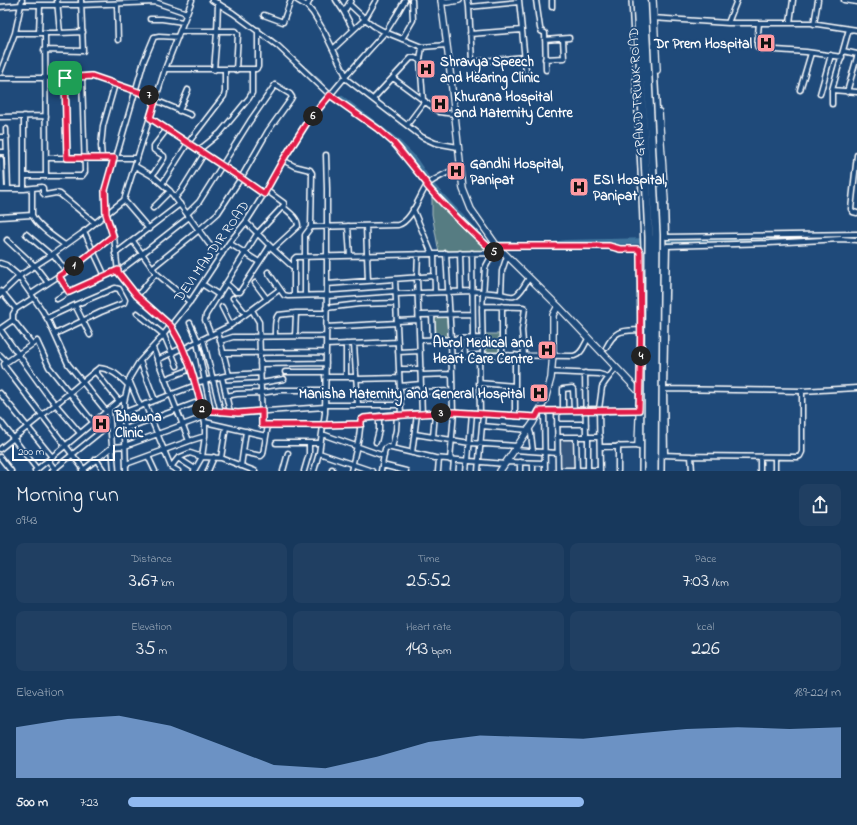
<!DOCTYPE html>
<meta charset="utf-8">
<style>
:root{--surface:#17385c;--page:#203f62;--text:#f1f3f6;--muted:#9eacbb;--accent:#90b9f0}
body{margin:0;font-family:"Indie Flower",sans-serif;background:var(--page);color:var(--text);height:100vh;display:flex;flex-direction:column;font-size:15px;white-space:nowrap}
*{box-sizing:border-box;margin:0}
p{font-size:13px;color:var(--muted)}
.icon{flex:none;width:22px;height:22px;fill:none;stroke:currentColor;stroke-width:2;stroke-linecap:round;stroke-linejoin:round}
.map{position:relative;height:471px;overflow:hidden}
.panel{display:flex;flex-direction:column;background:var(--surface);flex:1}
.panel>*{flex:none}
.scale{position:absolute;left:12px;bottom:10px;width:103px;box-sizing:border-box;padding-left:4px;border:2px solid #fff;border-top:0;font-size:11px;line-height:14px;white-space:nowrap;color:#fff;-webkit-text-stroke:3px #1f4a7a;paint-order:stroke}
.pin{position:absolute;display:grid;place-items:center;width:34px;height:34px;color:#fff;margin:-17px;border-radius:8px;box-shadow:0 2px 6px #0006}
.km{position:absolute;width:20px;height:20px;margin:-10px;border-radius:50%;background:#222;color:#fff;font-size:11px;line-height:20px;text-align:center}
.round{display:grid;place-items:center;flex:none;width:42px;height:42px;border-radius:8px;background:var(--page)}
.summary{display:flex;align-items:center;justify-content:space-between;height:68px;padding:0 16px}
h1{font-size:22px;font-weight:600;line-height:30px}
.stats{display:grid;grid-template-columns:repeat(3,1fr);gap:6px;height:68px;padding:4px 16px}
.stats div{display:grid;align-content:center;border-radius:8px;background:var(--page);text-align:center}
.stats b{font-size:20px;font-weight:600}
.stats small{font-size:11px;font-weight:400}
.stats p{font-size:11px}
.chart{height:112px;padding:8px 16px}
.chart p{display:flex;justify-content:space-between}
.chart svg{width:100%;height:72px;margin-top:4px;fill:var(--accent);opacity:.7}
ul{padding:0 16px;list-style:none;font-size:13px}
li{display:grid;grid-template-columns:64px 48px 1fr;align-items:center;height:30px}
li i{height:10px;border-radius:5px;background:var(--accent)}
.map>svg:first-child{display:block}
</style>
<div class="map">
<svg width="857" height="471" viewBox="0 0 857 471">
<rect width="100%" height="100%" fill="#1f4a7a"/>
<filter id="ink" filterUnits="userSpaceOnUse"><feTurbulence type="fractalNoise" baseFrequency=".025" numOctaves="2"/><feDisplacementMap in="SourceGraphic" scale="8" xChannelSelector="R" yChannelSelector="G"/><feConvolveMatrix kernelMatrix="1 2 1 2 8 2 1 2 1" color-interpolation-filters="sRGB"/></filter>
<g filter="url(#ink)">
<path fill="#35577e" d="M560 439H575L576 468H561Z"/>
<path fill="#577c82" stroke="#abbec0" d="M432 195H433L487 248 485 252 439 253 432 214Z
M434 317H447L448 337 435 338Z
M485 334H500V352H485Z"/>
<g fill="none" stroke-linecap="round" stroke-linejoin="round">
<path stroke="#8cacc4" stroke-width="1" d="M218 0 244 17 276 41 322 82"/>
<path stroke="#40759d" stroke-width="6" d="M342 99 396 141 412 157 431 185 483 241 491 244H514
M659 241 730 240 844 236 857 237
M553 245 565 243 650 241"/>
<g stroke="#fff" stroke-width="7">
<path id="street" d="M57 0 60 33
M212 0 233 13 278 46 330 95 378 129 398 147 428 185
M297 0 307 6 313 13 325 33 346 76
M336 0 344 12 353 29
M468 0 469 7 472 62
M519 0 526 71
M536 0 540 28 541 31 545 33 546 70
M552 0V7
M844 0 857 2
M117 4 118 40
M349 4 365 19 374 26 385 32 422 47 447 45
M307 6 310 0
M0 7 21 5H81L155 2 187 13
M469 7 519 2
M344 12 351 0
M264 15 283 22 291 0
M652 18 728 23H811L857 30
M150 19H162L183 22
M728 23 737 0
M759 23 757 45 758 48 761 49 806 52 842 57
M790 23 793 0
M814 24 818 0
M180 31H236L238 34 236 70
M15 33H60L83 32
M39 33 40 6
M45 33 46 176
M470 34 522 30
M402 39 413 20 412 0
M545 40 569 38
M422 47 420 60 423 100
M333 49 365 19 376 0
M44 50 83 51 81 0
M843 51 857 54
M545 59 564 58 563 39
M449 64 525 57
M165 69H256L258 67V30
M214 70 217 32 218 3
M0 73 15 33 22 0
M0 78H45L92 76 156 98
M65 78 67 158
M345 78 422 137 435 143 458 147
M393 78 439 112 455 114
M800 90 811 53
M832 90 857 92
M847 92 857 57
M820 94 831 55
M373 99 411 58H415L420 60
M155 100 191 115
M832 104V90L849 29
M179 111 188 90
M24 116V189
M0 117 46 116
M150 118 241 178 264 194
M407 125 425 101
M6 129 8 189
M0 137H7
M199 150 220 133 249 98 252 93V70
M0 152H7
M857 155 851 209 853 212 857 213
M46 158H137
M102 158 101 146 103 126 115 84
M114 158 105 190 106 214 114 237 118 272 137 296 171 326 181 344 190 366 197 389 203 413 205 424V436L202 457 194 471
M116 158 144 61 154 37 159 36 178 37
M1 159 2 189
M283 160 294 166 310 170 312 173 311 227 305 235V295
M135 166 154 177 170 191 209 244 222 254
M24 176H82L85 172 82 77
M152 176 164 158V156L154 150V146L167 129
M162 184 188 143 224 96 225 92V70
M427 186 464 224 494 252
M0 189H24L42 187 43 188V193L45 195 56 193 60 194 95 223
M32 189V215C37 226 55 238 65 245
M175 198 181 191 204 154
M124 200 149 229
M665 201 666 237 857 234
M153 208 170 191
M413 209 432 254 493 253
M0 217 32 215
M246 222 273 249 294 268
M348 226 350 256
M366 226 368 281
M311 227 398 225C412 221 419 196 427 185 433 179 452 171 460 166
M84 231 105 276
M26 234 51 255
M7 240 35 266 48 283
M133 241 156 273 190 302
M229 243 259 262
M498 246H609L620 249H636L639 250 640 252 641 350 640 392
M273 249 298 226C298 218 289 212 283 207
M446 253 451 339 453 412
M460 253 461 291
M472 253 473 338
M53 254 66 271
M115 254 180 204
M418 254 417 277 422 414
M434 254 435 292
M0 263 6 265 19 276
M152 268 199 230 218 213 241 178 268 131 291 99 292 97 290 94 275 85 250 121 199 202 187 214
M118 272 142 254 189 217
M268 272 284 295 288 296 327 295
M59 276 69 292
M19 277 42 310 49 322 68 364 106 411
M395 279 401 415
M226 283 236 292H240L270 246
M255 283 267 299
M202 284 219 295
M327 284 434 276
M0 291 3 293 16 309
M31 294 77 264 113 236
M396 294 472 291 501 294 502 271 507 256
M501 294C505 295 510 297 514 296 520 295 526 282 529 278
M0 295 22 274 53 254 81 234 124 200 165 69 192 0
M294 295V259L296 257 432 254
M137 296 156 273
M327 296 396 291
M233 298 246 314
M57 299 69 292 118 270
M75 305 90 335
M482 306 523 307 525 308 522 330 524 355
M502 306V355
M222 307 231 325
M326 308 359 304 396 303
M252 310 259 322 262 425H323L361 424
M137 313 164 335 177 366
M419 315 472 314
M432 315 433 339
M47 318 75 305 115 288 119 289 125 300 124 303 101 312 55 334
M397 321 419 320
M190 323 198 341
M326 327 397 323
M0 329 46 393 80 433
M0 329 13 320
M218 332 229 375
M211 335 205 320 206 315 257 234 284 205V203L266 190
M275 336C275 329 274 320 278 315L296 313H326
M295 336 296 313
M203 339 221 412
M464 339 465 356
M420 340 483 338
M220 341 233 337 326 336
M197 342 211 411
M32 344 13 320V314L16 309 33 298
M346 344V377
M354 344 358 405
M326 345 398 342
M153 348 189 441
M606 348C616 328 623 331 643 330
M183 349 231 325 280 289
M398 352 420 351
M223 353 326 352
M0 355 7 362
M479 355 480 414
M483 355 482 309 485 268 493 253 499 248
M451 357 479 355 574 356C582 354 584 345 588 339
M157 360 182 348
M140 361 155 400
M260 364 326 363
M399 369H421
M95 371 119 401
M285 372H325
M552 372 599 374 609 377
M585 373 586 437
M421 375 451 374
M222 377 230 412
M325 377H356
M165 379 191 369
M356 379 399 378
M129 380 140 406
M195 383 229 375 261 373
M479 383 515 386
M224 385 261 383 284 379
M400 386 421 384
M663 389 802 391
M422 392 452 391
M0 393 52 457
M226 396 237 394 261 393 280 390H325
M357 397 400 396
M145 404 171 467 178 471
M325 405H401
M109 409 114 471
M203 410 238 413 325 407
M557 410 558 471
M563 410V389L572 388 573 389 574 410
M542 411 599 409
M544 411 545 471
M599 411 639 410
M125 412 196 385
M515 416V355
M0 421 37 469
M205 422 266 436
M557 424H586
M482 426 528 430
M529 428 531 434 533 451
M125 429 200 401
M322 434 384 456
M415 434 439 438 470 443 517 446
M433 437 435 413
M557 437H600
M576 437 577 470
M588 437V471
M376 442 379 430V417
M276 443H320
M618 446V471
M600 447 638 446
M392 448 396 430 397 415
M0 449 56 404 99 368C112 369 119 376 128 385
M515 450 558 453
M243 452 261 456 263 454 268 425
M319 453 372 471
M412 453 417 414
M663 455 691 456 798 457 800 456 802 452V391L857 388
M665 455 664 389 667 246 769 243 841 239 857 240
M148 456 155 471
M691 456 692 471
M0 457 11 471
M178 458 195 469
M221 458 226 427
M96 459 104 471
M48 460 56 471
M450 460 454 412
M468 461 472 413
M507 462 545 463
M533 463V471
M126 464 189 441 205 436
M382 465 406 471
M241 466 246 431
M171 467 178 458 190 453 202 457 221 458 255 471
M558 470H600
M35 471 119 401 125 397
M52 471 110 424
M82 471 112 447 125 446 204 417
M85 471 5 367 4 364 37 341 49 367 93 422
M126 471 124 402 130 377 139 362 160 339 192 299 229 243 246 222 264 194 283 160 306 124 346 76 387 30 397 14 405 0
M208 471 214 457
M283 471 288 453
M304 471 309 454V443
M314 471 319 453 325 413 327 284V189L326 155
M332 471V469
M351 471 359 437 361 420 364 418 389 415 453 412 536 417
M381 471 385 449 387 447 435 458 505 464
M438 471 439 459
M453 471 454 460
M466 471 467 461
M478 471 483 414
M520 471V462
M600 471 599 409 602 387 606 381 616 368
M760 471V457
M775 471V457"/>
</g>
<g stroke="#fff" stroke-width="8">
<path id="secondary" d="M441 0 448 53 463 189 471 209 497 246 558 306 644 397H646
M653 0 657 70
M441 1 447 2 459 0
M659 112 665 201 661 202
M640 392 638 446H643
M500 471 533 423 545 400 551 378 553 353V315L558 306"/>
</g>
<g stroke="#fff" stroke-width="10">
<path id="highway" d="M633 0 642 170 645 248 643 471
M649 0 661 202 662 249 660 471"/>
</g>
<use href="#street" stroke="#1f4a7a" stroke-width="4"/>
<use href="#secondary" stroke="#1f4a7a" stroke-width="5.5"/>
<use href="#highway" stroke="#1f4a7a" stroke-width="7"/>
<g stroke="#fff" stroke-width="10" stroke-linecap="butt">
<path id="highway-bridge" d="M637 0 649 237 648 471
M644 0 656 235 654 471"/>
</g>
<use href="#highway-bridge" stroke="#1f4a7a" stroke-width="7"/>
</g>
</g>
<g fill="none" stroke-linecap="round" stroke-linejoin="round" filter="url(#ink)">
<g stroke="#fff" stroke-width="8">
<path id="route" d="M92 76 156 98 150 118 241 178 264 194 283 160 306 124 330 95 378 129 393 142 428 185 427 186C447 210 471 231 494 252L499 248 498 246H609L620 249H638L640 252C641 305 641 357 639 410L539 411 536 417 453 412 389 416 364 418 361 420V424L323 425H262V411L238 413 203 410 190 366 181 344 171 326 137 296 118 272V270L69 292 59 276 77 264 113 236 106 214 105 190 114 158H67L65 78Z"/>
</g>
<use href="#route" stroke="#e11d48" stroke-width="5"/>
</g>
<defs>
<g id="hospital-square" transform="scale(1)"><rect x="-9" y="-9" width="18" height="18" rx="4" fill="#ff9aa2" stroke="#1f4a7a"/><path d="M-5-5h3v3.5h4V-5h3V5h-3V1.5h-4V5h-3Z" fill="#111"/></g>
</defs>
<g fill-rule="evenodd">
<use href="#hospital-square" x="766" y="43"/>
<use href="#hospital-square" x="426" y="69"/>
<use href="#hospital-square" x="440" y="104"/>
<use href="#hospital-square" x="456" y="171"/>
<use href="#hospital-square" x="579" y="187"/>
<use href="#hospital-square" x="547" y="350"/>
<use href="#hospital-square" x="539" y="393"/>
<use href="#hospital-square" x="101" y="424"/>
</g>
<g text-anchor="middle" stroke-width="4" stroke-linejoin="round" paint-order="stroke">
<g font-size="14" font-weight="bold" fill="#fff" stroke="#1f4a7a" text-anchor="start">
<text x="752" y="48" text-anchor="end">Dr Prem Hospital</text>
<text x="440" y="66">Shravya Speech<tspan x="440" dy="16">and Hearing Clinic</tspan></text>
<text x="454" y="101">Khurana Hospital<tspan x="454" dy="16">and Maternity Centre</tspan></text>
<text x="470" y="168">Gandhi Hospital,<tspan x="470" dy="16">Panipat</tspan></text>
<text x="593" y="184">ESI Hospital,<tspan x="593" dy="16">Panipat</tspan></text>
<text x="533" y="347" text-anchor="end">Abrol Medical and<tspan x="533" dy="16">Heart Care Centre</tspan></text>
<text x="525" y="398" text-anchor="end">Manisha Maternity and General Hospital</text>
<text x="115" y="421">Bhawna<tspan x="115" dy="16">Clinic</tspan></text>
</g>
<g font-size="14" fill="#fff" stroke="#1f4a7a">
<text transform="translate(636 92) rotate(-93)" y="5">GRAND TRUNK ROAD</text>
<text transform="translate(211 251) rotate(-55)" y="5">DEVI MANDIR ROAD</text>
</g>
</g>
</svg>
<div class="scale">200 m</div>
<div class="pin" style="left:65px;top:78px;background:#1e9e55"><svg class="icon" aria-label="arrive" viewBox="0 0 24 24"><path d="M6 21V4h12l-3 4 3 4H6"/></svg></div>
<b class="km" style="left:74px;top:266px">1</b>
<b class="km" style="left:202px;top:409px">2</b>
<b class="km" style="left:441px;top:413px">3</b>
<b class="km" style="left:641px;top:356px">4</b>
<b class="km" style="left:494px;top:252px">5</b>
<b class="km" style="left:313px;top:116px">6</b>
<b class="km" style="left:149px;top:95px">7</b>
</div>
<section class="panel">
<div class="summary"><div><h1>Morning run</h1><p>09:43</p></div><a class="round"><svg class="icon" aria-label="share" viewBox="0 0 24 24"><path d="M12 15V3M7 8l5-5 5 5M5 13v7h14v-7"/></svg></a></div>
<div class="stats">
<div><p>Distance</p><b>3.67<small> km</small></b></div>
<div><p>Time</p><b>25:52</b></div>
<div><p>Pace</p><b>7:03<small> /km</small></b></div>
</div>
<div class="stats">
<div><p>Elevation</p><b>35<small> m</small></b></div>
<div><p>Heart rate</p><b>143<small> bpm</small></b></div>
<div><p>kcal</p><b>226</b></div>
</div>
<div class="chart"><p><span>Elevation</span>189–221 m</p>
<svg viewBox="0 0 160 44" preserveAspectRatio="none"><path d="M0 44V13L10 8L20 6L30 12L40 24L50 36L60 38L70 31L80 22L90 18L100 19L110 20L120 17L130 14L140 13L150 14L160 13V44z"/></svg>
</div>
<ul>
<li><b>500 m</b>7:23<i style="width:64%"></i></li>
</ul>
</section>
